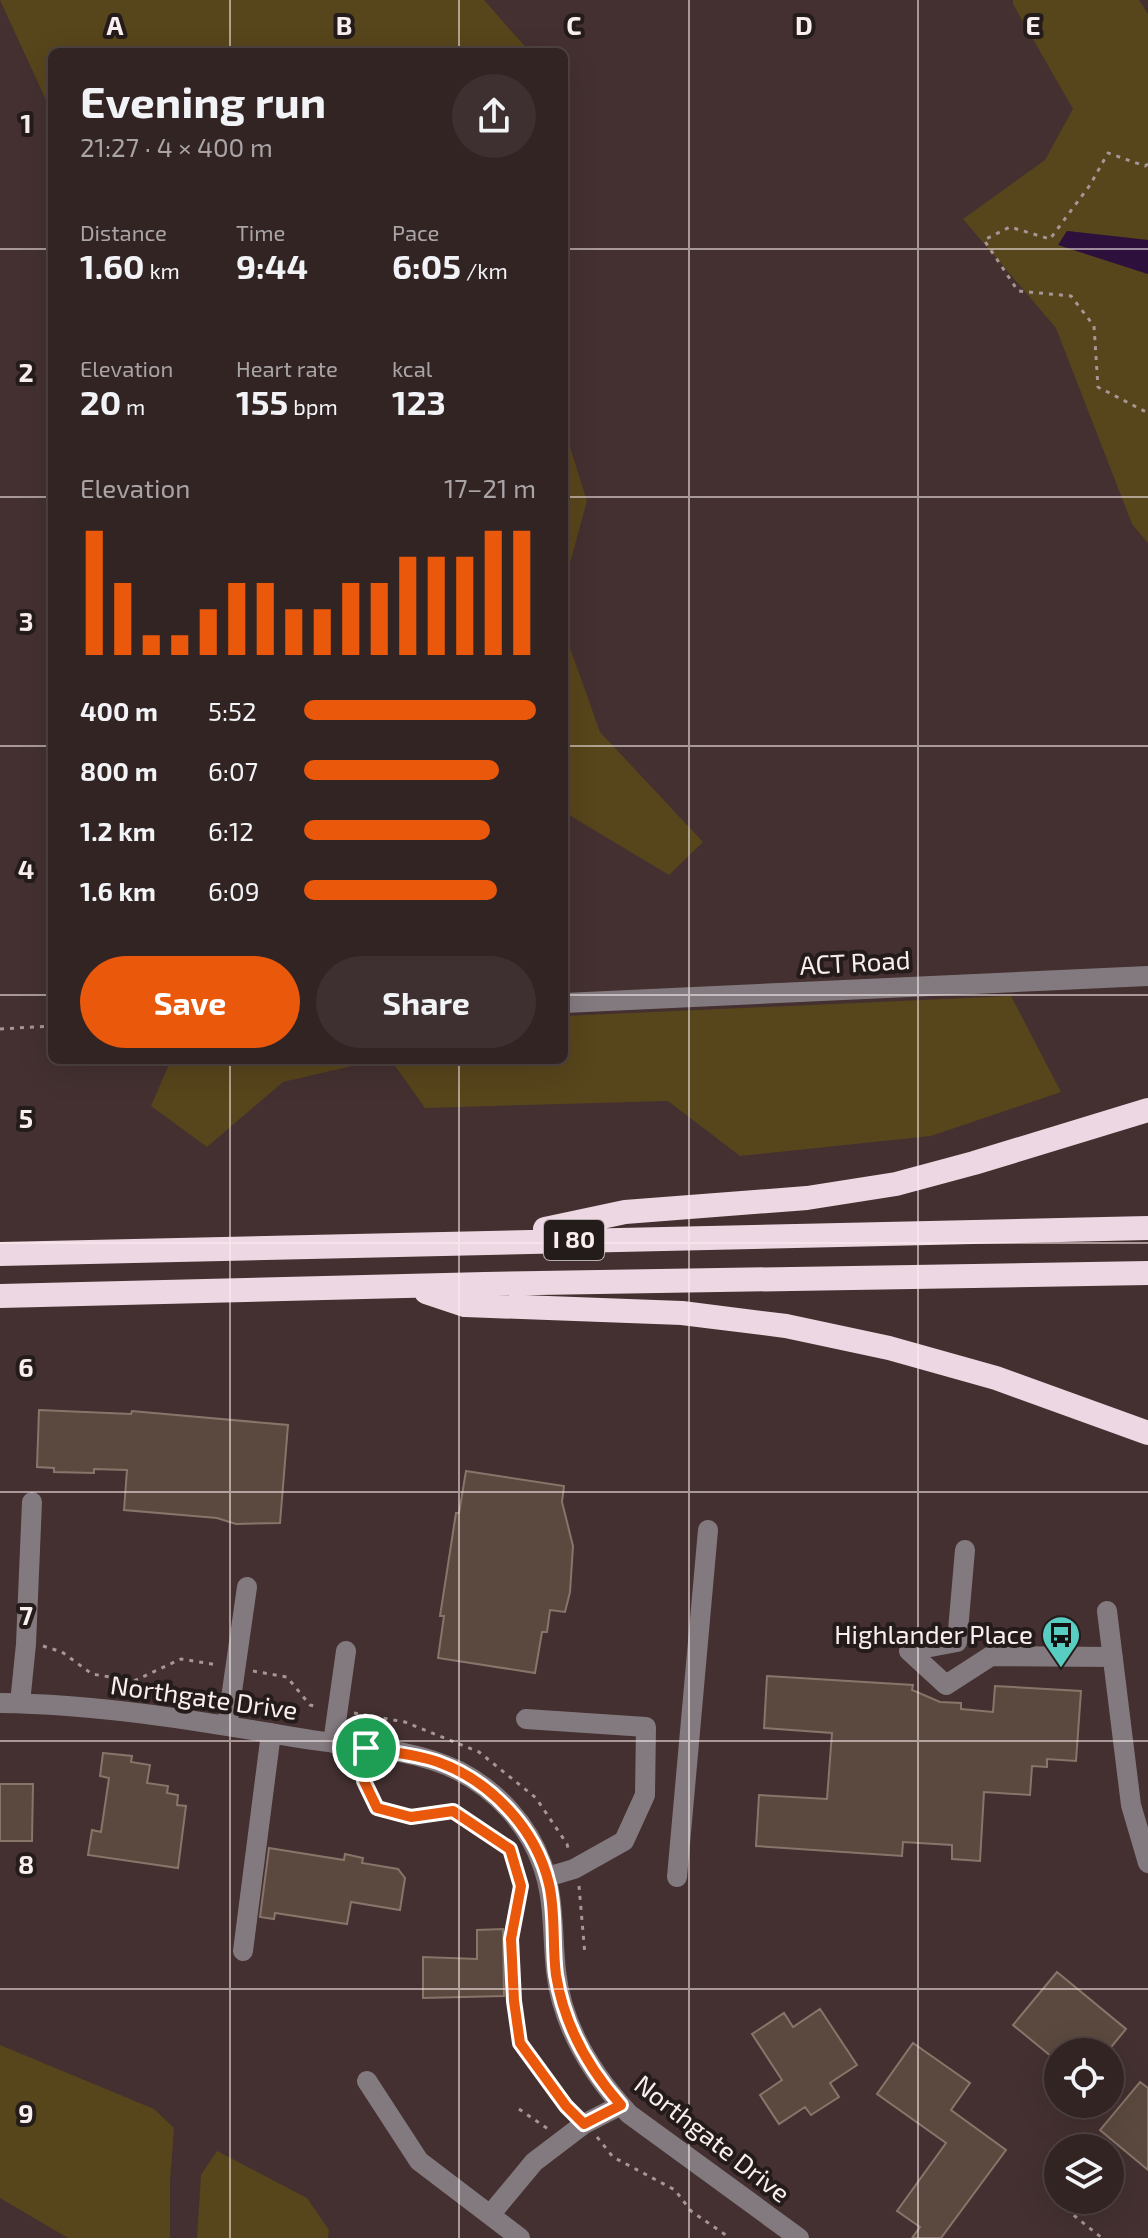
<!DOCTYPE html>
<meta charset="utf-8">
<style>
:root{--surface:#332424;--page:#3e3031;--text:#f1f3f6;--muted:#a9a4a6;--line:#4e4141;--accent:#ea580c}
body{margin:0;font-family:"Exo 2",sans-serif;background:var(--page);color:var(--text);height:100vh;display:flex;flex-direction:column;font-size:30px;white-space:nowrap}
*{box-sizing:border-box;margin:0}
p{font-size:26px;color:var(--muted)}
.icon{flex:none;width:44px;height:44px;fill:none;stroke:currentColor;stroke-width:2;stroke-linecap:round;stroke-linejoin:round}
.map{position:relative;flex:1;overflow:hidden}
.sheet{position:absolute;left:48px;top:48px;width:520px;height:1016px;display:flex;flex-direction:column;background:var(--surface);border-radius:12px;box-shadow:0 8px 32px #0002,0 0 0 2px var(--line)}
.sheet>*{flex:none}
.controls{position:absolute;left:1044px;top:2038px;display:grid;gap:16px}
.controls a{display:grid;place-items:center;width:80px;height:80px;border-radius:50%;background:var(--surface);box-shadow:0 8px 32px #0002,0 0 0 2px var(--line);font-size:40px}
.pin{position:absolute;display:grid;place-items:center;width:68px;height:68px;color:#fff;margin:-34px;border:4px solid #fff;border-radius:50%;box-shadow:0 2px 8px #0007}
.round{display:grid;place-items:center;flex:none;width:84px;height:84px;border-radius:42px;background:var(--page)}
.overview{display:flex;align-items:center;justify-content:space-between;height:136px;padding:0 32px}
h1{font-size:44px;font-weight:700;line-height:60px}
.figures{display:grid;grid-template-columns:repeat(3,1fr);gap:12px;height:136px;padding:8px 32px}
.figures div{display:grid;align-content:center}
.figures b{font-size:34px;font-weight:700}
.figures small{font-size:22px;font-weight:400}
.figures p{font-size:22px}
.chart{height:224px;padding:16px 32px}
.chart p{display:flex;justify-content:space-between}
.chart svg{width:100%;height:144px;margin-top:8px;stroke:var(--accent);stroke-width:6}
.action{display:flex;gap:16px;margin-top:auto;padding:16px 32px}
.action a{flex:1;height:92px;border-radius:48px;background:var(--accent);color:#fff;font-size:32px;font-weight:700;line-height:92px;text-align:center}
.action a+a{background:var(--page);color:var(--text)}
ul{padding:0 32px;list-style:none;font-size:26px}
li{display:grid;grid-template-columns:128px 96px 1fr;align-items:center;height:60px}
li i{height:20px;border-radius:10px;background:var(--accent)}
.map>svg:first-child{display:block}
</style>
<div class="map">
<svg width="1148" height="2238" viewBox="0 0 1148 2238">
<rect width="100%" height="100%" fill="#443030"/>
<path fill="#57451b" d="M0 0H484L530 52H52V113Z
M1013 0H1139L1148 14V240L1067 231 1059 245 1148 274V543L1132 524 1056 328 963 219 1045 160 1073 109 1013 4Z
M564 428 587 501 564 585Z
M564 631 600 732 703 842 669 875 564 812Z
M1011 996 1061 1092 931 1136 740 1156 668 1101 425 1108 391 1060H564V1016Z
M171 1060H378L283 1082 207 1147 151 1106Z
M0 2045 154 2109 174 2128 170 2181V2238H68L0 2198Z
M217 2151 307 2198 329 2230 328 2238H197L201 2175Z"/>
<path fill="#2d113c" d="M1067 231 1148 240V274L1058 245Z"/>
<path fill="#5b493f" stroke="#88756a" stroke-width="2" d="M39 1410 131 1414 132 1411 288 1425 280 1523 236 1524 217 1518 124 1510 127 1470 94 1469V1473L54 1472V1468L37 1467Z
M466 1471 564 1486 562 1502 573 1546 570 1592 565 1612 550 1610 547 1632H542L535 1673 438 1658 444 1616H440L456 1513H459Z
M767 1676 913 1685 912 1690 940 1702 961 1703V1709L993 1712 995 1686 1081 1691 1076 1761 1047 1759V1767L1032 1766 1030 1795 984 1792 980 1861 952 1859V1845L903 1842 902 1856 756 1846 759 1795 827 1799 832 1733 764 1728Z
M103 1753 132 1756 131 1762 150 1765 147 1783 168 1786 167 1793 178 1795 177 1805 186 1806 178 1868 88 1855 92 1830 101 1832 109 1778 100 1776Z
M0 1784H33L32 1841H0Z
M269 1848 344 1860 345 1854 363 1858 362 1863 398 1869 405 1878 400 1910 351 1902 347 1924 275 1913 274 1919 260 1917Z
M503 1929 504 1996 423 1998V1957L477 1959V1930Z
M1057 1972 1126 2029 1107 2052H1058V2062L1013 2025Z
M820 2009 857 2065 830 2083 839 2097 811 2115 805 2107 779 2124 760 2095 782 2080 752 2034 784 2013 793 2027Z
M913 2043 970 2083 951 2110 1006 2150 941 2238H912L920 2227 897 2211 946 2143 877 2094Z
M1140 2082 1148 2088V2170L1100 2130Z"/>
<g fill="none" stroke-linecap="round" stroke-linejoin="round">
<path stroke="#a69696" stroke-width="3" stroke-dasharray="4 6" stroke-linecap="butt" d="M1148 164 1145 166 1108 153 1090 185 1050 239 1010 227 984 240 1018 291 1071 296 1094 326 1098 387 1148 413
M0 1029 52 1026
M43 1646 62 1652 92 1674 134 1681 181 1659 218 1665
M253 1671 287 1677 310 1705 319 1707
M354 1713 405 1722 479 1752 536 1798 567 1844 569 1852
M365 1764 364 1781 377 1808 411 1817 453 1811 510 1849 521 1886 511 1939 514 2001 520 2043 572 2112
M579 1886 585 1955
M519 2109 548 2129
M597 2137 613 2157 675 2190 691 2211 730 2238
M1066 2209 1102 2238"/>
<path stroke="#837a7f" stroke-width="20" d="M564 1003 1148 976
M965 1550 957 1642 909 1651 946 1685 991 1656 1113 1657
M1107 1611 1131 1805 1148 1863
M0 1703C105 1704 209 1723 312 1740 361 1747 415 1749 459 1771 496 1790 528 1824 542 1864 555 1899 552 1935 556 1971 562 2027 592 2074 629 2114L799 2238
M20 1703 26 1644 32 1502
M526 1719 646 1727 645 1795 624 1841 574 1869 547 1877
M227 1726 247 1587
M333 1743 346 1651
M677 1877 708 1530
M243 1951 271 1733
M367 2081 419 2161 490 2215 534 2162 584 2124 621 2105
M490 2215 520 2238"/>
<path stroke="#edd7e2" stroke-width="24" d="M545 1229 625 1212 807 1198 896 1184 974 1163 1148 1110
M0 1254 1148 1228
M426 1292 465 1305 682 1313 786 1326 889 1348 996 1378 1148 1433
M0 1296 485 1284 1148 1273"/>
</g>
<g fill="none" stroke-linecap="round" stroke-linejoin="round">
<g stroke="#fff" stroke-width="16">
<path id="route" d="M366 1748C390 1752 415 1754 438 1762 491 1781 536 1829 549 1884 556 1914 552 1945 556 1975 564 2024 588 2068 621 2105L584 2124 566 2106 520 2043 514 2001 511 1939 521 1886 510 1849 453 1811 411 1817 377 1808 364 1781Z"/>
</g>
<use href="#route" stroke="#ea580c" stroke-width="10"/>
</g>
<path fill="none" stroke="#fbeeee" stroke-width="2" stroke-opacity="0.55" d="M230 0V52M459 0V52M689 0V2238M918 0V2238M0 249H52M564 249H1148M0 497H52M564 497H1148M0 746H52M564 746H1148M0 995H52M564 995H1148M230 1060V2238M459 1060V2238M0 1243H1148M0 1492H1148M0 1741H1148M0 1989H1148"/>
<defs>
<g id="bus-pin" transform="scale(2)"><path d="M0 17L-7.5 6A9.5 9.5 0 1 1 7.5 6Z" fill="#57cec1" stroke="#241b1b"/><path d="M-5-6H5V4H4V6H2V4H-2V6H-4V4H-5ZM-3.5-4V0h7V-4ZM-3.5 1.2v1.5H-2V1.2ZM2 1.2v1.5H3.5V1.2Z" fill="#111"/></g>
</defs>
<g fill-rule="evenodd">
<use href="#bus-pin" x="1061" y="1635"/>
</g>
<g text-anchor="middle" stroke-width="8" stroke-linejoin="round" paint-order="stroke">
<rect fill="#241b1b" stroke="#baafaf" stroke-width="2" x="544" y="1220" width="60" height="40" rx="6"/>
<g font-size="24" font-weight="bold" fill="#fbeeee">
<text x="574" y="1248">I 80</text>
</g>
<g font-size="26" fill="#fbeeee" stroke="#241b1b">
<text transform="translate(855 963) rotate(-3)" y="9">ACT Road</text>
<text transform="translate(204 1698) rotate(8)" y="9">Northgate Drive</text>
<text transform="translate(712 2139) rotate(38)" y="9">Northgate Drive</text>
</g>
<g font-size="26" fill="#fbeeee" stroke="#241b1b" text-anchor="end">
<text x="1033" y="1644">Highlander Place</text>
</g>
</g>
<g font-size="26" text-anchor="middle" font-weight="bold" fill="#fbeeee" stroke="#241b1b" stroke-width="8" stroke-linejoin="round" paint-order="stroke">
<text x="115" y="35">A</text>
<text x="344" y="35">B</text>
<text x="574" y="35">C</text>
<text x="804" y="35">D</text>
<text x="1033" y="35">E</text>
<text x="26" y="133">1</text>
<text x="26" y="382">2</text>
<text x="26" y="631">3</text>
<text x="26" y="879">4</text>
<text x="26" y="1128">5</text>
<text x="26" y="1377">6</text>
<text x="26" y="1625">7</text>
<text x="26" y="1874">8</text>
<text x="26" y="2123">9</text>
</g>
</svg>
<div class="controls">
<a><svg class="icon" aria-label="locate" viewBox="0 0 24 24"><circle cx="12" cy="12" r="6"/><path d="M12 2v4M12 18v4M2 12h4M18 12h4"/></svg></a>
<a><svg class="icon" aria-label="layers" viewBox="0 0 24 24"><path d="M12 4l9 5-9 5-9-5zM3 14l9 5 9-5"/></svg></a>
</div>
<div class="pin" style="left:366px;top:1748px;background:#1e9e55"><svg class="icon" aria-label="arrive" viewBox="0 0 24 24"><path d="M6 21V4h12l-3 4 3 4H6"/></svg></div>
<section class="sheet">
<div class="overview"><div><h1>Evening run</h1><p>21:27 · 4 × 400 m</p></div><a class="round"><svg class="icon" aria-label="share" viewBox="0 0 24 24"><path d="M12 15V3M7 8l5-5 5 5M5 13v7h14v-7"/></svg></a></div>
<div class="figures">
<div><p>Distance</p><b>1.60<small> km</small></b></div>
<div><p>Time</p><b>9:44</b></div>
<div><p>Pace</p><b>6:05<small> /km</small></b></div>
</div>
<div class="figures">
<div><p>Elevation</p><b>20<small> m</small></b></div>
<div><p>Heart rate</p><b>155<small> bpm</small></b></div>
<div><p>kcal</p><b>123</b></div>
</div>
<div class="chart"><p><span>Elevation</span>17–21 m</p>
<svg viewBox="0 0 160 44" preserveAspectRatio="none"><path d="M5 44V6M15 44V22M25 44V38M35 44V38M45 44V30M55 44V22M65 44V22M75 44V30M85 44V30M95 44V22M105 44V22M115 44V14M125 44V14M135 44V14M145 44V6M155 44V6"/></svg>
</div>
<ul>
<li><b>400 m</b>5:52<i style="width:100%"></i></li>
<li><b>800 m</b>6:07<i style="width:84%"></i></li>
<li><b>1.2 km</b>6:12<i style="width:80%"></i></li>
<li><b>1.6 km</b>6:09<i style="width:83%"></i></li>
</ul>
<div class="action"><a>Save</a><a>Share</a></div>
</section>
</div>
